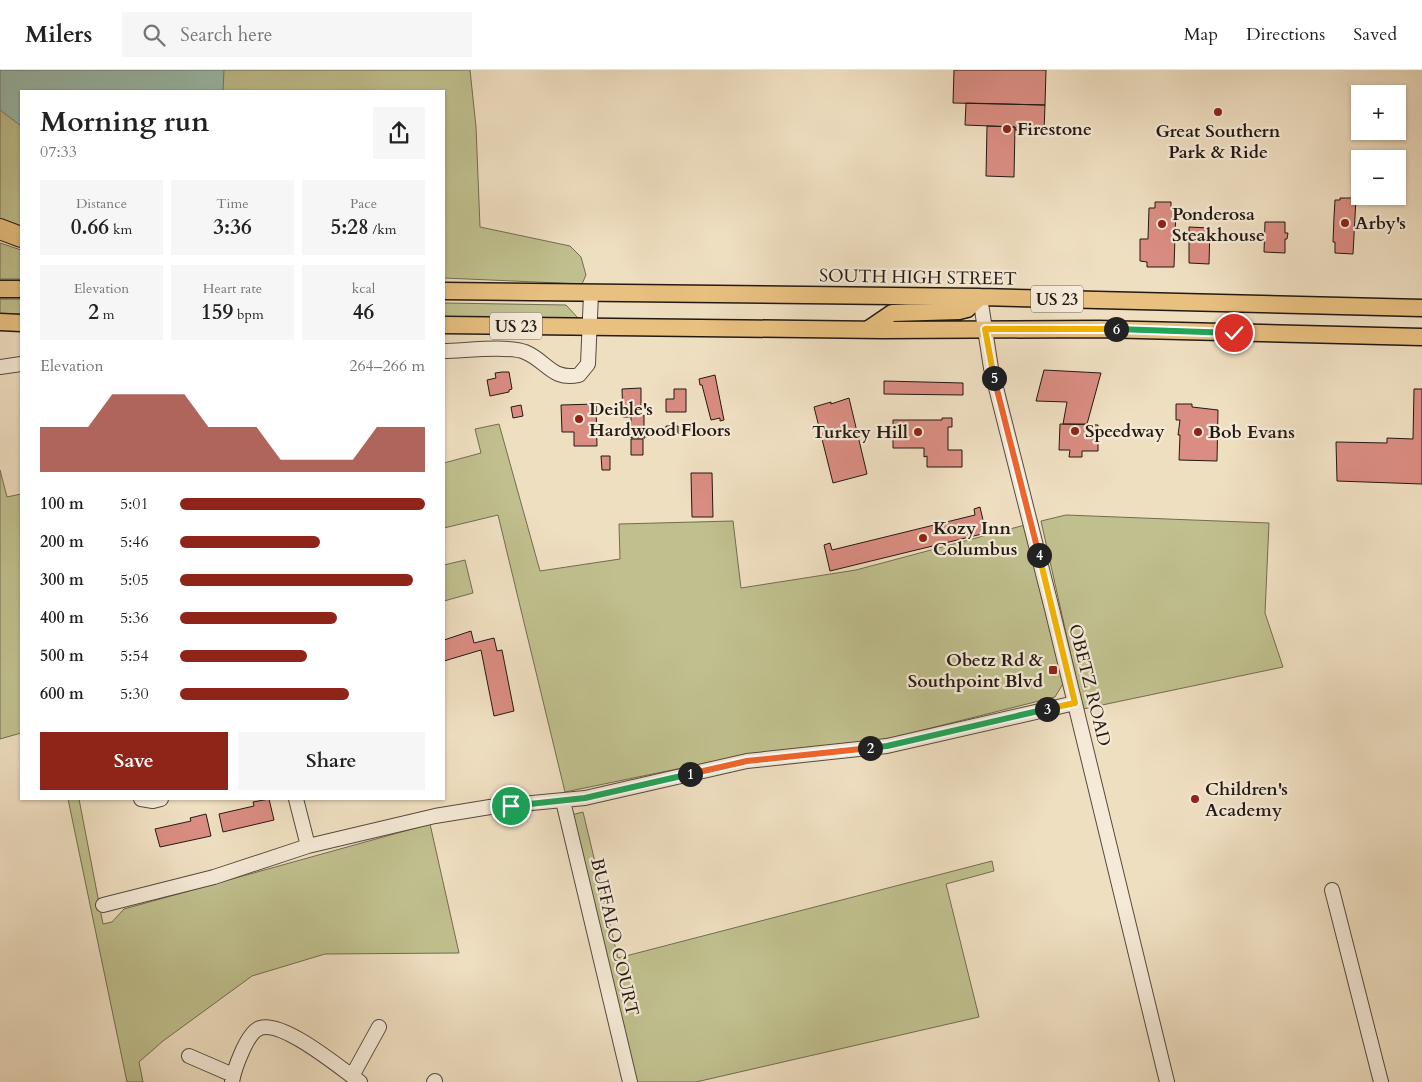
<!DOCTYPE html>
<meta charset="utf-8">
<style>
:root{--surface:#fff;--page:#f6f6f6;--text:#222;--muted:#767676;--line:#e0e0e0;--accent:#8f2418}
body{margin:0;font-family:Cardo,serif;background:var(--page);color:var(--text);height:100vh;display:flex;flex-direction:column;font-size:19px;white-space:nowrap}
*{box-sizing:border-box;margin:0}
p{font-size:16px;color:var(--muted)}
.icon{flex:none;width:28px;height:28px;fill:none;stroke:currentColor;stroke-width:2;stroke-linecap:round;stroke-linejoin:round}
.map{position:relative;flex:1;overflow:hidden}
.drawer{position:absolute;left:20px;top:20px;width:425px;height:710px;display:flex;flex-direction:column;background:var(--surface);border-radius:0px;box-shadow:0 1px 4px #0004}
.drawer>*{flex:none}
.buttons{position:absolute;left:1351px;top:15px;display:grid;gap:10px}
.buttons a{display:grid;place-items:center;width:55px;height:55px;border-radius:0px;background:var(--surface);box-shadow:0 1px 4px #0004;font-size:25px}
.pin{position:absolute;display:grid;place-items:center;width:42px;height:42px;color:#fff;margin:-21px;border:2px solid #fff;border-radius:50%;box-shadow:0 1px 5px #0007}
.km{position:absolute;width:25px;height:25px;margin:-12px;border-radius:50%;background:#222;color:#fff;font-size:14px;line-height:25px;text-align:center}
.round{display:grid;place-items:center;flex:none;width:52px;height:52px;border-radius:0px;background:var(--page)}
.summary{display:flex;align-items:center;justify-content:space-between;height:85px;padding:0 20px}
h1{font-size:28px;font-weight:800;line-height:38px}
.metrics{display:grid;grid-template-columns:repeat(3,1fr);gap:8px;height:85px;padding:5px 20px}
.metrics div{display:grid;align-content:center;border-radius:0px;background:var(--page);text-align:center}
.metrics b{font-size:21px;font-weight:800}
.metrics small{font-size:14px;font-weight:400}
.metrics p{font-size:14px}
.chart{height:140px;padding:10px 20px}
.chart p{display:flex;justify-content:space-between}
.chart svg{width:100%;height:90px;margin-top:5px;fill:var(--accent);opacity:.7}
.primary-button{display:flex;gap:10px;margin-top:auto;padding:10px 20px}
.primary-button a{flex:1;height:58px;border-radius:0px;background:var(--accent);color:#fff;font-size:20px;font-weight:800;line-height:58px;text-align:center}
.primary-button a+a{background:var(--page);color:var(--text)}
ul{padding:0 20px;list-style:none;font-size:16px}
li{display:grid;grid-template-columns:80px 60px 1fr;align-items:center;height:38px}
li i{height:12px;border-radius:6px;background:var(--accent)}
header{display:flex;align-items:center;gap:30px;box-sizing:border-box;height:70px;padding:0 25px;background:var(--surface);border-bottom:1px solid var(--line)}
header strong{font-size:24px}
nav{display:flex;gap:28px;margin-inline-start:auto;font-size:18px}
.search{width:350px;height:45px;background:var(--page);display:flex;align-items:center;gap:12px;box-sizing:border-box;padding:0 18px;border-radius:0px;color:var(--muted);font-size:19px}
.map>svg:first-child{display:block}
</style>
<header>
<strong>Milers</strong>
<div class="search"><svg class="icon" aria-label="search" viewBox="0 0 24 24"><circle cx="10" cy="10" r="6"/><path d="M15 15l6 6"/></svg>Search here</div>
<nav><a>Map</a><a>Directions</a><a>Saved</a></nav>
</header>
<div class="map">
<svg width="1422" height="1012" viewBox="0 0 1422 1012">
<rect width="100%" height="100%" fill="#efdfc1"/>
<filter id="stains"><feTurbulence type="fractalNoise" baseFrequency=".004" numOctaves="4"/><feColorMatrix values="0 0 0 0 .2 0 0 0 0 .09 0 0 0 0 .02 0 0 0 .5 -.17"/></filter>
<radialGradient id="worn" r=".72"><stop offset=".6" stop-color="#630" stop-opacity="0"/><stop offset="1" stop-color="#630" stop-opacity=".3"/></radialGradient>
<path fill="#c0c08e" stroke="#726c50" d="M0 0H470L476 57 480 157 570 176 581 187 586 205 582 214 444 208V21H21V162L0 151Z
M0 173 21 180V209H0Z
M0 229H21V244H0Z
M444 233 566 235 578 248H444Z
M499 354 540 501 620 489 619 454 733 451 741 518 856 500 1025 455 1064 612 1055 627 887 669 755 683 565 722 498 445 444 458V393L481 383 475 359Z
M0 400 7 427 21 424V663L0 669Z
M1066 445 1269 453 1265 543 1283 597 1083 639 1041 451Z
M465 490 473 523 444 531V495Z
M68 729H79L103 854 112 852 124 839 430 754 459 883 325 884 252 906 163 971 139 992 143 1012H127Z
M583 742 618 888 992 791 994 801 946 814 979 947 696 1012H635L571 745Z"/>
<path fill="#9abdae" stroke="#6a7b70" d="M0 0H224L223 21H21V56L0 40Z"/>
<path fill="#da8d82" stroke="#231912" d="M954 0H1046L1045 35 953 33Z
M966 33 1045 35 1044 61 1015 60V57L965 55Z
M987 56 1015 57 1014 107 986 106Z
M1340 128H1356L1353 184 1335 183V172H1333L1334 147 1335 130H1340Z
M1155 132H1171V138H1176L1174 197H1147V192L1140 191V169H1148L1149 138H1155Z
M1265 152H1285V163H1288L1287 169H1285V183L1264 182Z
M1189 157 1210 158 1209 194 1189 193Z
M1044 300 1101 303 1087 354H1063L1067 332 1036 331Z
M502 302H509L512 319 509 320V322L490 326 487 310 496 308 495 303Z
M715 305 724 350 720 351V348L711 350 702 315H700L699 309Z
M884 311 963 313V325L884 324Z
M641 318V336H631V347H623L622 319Z
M674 319H686V342H666V329H674Z
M1414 319H1422V414L1337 411 1336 372 1387 373V368L1413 369Z
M849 328 867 404 833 413 814 337 831 332V334Z
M596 334 597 376H574V362H562L561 335Z
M1176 334H1192V337L1218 340 1217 391 1179 390 1180 365H1178L1180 350H1176Z
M521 335 523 346 513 348 511 337Z
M631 345H644V358L631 357Z
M942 348H952V357H948V380H962V397H927V386L924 387V378H893V350H942Z
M1060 354 1098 355V381H1082V387H1069L1070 380H1059Z
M666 356H678V364L666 365Z
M631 359H645V368H631Z
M631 369H643V385H631Z
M601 386H610V400H602Z
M691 403H712L713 447H692Z
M980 437 986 463 830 501 824 475 830 473 832 480 975 445 974 439Z
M471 561 474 573 494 568 497 581 502 580 514 641 494 646 481 580 444 591V570Z
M269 729 274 750 223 762 219 744 254 736 253 732Z
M206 744 211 766 160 777 155 759 191 751 190 748Z"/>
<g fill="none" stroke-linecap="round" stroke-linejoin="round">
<g stroke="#564a3e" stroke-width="16">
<path id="minor" d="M980 227 991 298 1052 539 1167 1012
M444 281C463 281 508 275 525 282 547 291 552 311 579 305L588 294 591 224
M0 297 21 294
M141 729 153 731 161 729
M296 729 308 776
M563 731 630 1012
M1332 820 1381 1012
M103 835 214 807 308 776 435 746 490 737 585 728 747 691 887 676 1075 633
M189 986 233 1005
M352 1006 379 957
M232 1012C234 1000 247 962 260 958 283 950 340 998 360 1012
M434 1012 435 1011"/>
</g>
<g stroke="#231912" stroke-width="19">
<path id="major" d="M0 219H21
M444 221 980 227 1422 238
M0 252 21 253
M444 255 883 260 1099 259 1422 267
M867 260 892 243 959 241 967 239 980 227"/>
</g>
<g stroke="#231912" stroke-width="22">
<path id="highway" d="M0 159 21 167"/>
</g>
<use href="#minor" stroke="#f5ead7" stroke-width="14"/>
<use href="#major" stroke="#e8c080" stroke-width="16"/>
<use href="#highway" stroke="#e8c080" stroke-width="20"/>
</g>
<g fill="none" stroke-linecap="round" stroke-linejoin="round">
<g stroke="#fff" stroke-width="10">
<path id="split-1" d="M511 736 585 728 690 704"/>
</g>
<g stroke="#fff" stroke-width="10">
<path id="split-2" d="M690 704 747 691 870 678"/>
</g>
<g stroke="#fff" stroke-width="10">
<path id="split-3" d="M870 678 887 676 1047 639"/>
</g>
<g stroke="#fff" stroke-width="10">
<path id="split-4" d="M1039 485 1075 633 1047 639"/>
</g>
<g stroke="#fff" stroke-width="10">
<path id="split-5" d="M994 308 1039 485"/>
</g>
<g stroke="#fff" stroke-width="10">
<path id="split-6" d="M994 308 985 259H1116"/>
</g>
<g stroke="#fff" stroke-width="10">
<path id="split-7" d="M1116 259 1234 263"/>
</g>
<use href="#split-1" stroke="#22a559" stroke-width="6"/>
<use href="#split-2" stroke="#f0652b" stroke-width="6"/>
<use href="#split-3" stroke="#22a559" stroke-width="6"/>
<use href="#split-4" stroke="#f5b400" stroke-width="6"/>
<use href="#split-5" stroke="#f0652b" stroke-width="6"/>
<use href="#split-6" stroke="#f5b400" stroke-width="6"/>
<use href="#split-7" stroke="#22a559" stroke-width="6"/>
</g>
<g fill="#8f2418" stroke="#f5ead7" stroke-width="2">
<circle cx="1218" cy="42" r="5"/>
<circle cx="1007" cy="59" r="5"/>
<circle cx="1345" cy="153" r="5"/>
<circle cx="1162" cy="154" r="5"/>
<circle cx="579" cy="349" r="5"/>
<circle cx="1075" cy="361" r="5"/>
<circle cx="918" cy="362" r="5"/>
<circle cx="1198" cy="362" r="5"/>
<circle cx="923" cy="468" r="5"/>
<rect x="1048" y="595" width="10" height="10" rx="2.5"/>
<circle cx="1195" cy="729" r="5"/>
</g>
<g text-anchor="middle" stroke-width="4.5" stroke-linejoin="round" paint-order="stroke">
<g fill="#f5ead7" stroke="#62584d" stroke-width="1">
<rect x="1031" y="215.5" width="52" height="27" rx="4"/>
<rect x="490" y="242.5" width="52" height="27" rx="4"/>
</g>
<g font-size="16" font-weight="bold" fill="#231912">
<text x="1057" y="235">US 23</text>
<text x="516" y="262">US 23</text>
</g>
<g font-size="18" font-weight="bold" fill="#231912" stroke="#f5ead7" text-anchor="start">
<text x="1017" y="65">Firestone</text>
<text x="1218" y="67" text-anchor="middle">Great Southern<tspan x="1218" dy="21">Park &amp; Ride</tspan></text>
<text x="1172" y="150">Ponderosa<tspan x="1172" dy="21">Steakhouse</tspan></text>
<text x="1355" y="159">Arby's</text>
<text x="589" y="345">Deible's<tspan x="589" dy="21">Hardwood Floors</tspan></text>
<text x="1085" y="367">Speedway</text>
<text x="908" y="368" text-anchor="end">Turkey Hill</text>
<text x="1208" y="368">Bob Evans</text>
<text x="933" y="464">Kozy Inn<tspan x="933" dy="21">Columbus</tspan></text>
<text x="1043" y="596" text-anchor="end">Obetz Rd &amp;<tspan x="1043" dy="21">Southpoint Blvd</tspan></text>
<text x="1205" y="725">Children's<tspan x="1205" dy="21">Academy</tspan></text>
</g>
<g font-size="18" fill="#231912" stroke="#f5ead7">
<text transform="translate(918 207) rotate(1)" y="6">SOUTH HIGH STREET</text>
<text transform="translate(1090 615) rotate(76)" y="6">OBETZ ROAD</text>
<text transform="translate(615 867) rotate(77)" y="6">BUFFALO COURT</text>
</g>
</g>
<rect width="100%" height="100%" filter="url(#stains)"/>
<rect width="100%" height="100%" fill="url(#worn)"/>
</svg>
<div class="buttons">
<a>+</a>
<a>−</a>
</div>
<div class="pin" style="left:511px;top:736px;background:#1e9e55"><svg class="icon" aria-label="arrive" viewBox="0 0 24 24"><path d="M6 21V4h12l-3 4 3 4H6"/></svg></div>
<div class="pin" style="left:1234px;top:263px;background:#d93025"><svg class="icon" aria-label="check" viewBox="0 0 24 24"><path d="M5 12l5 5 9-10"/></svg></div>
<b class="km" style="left:690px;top:704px">1</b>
<b class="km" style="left:870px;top:678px">2</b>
<b class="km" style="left:1047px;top:639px">3</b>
<b class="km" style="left:1039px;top:485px">4</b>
<b class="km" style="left:994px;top:308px">5</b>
<b class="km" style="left:1116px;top:259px">6</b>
<section class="drawer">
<div class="summary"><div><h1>Morning run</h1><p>07:33</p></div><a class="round"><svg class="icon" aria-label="share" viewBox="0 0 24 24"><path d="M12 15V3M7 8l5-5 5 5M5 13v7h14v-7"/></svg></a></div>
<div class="metrics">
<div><p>Distance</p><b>0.66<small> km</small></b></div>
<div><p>Time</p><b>3:36</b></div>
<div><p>Pace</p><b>5:28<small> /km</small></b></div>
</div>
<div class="metrics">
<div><p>Elevation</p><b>2<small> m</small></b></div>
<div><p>Heart rate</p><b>159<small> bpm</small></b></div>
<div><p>kcal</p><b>46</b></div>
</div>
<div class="chart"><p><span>Elevation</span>264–266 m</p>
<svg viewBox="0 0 160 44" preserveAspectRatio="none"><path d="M0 44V22L10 22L20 22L30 6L40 6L50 6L60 6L70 22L80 22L90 22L100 38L110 38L120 38L130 38L140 22L150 22L160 22V44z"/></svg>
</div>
<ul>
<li><b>100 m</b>5:01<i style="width:100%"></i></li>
<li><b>200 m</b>5:46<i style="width:57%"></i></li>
<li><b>300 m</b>5:05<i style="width:95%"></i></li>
<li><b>400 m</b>5:36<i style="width:64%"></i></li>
<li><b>500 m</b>5:54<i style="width:52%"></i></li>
<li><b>600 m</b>5:30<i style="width:69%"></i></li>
</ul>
<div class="primary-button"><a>Save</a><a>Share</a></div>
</section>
</div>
